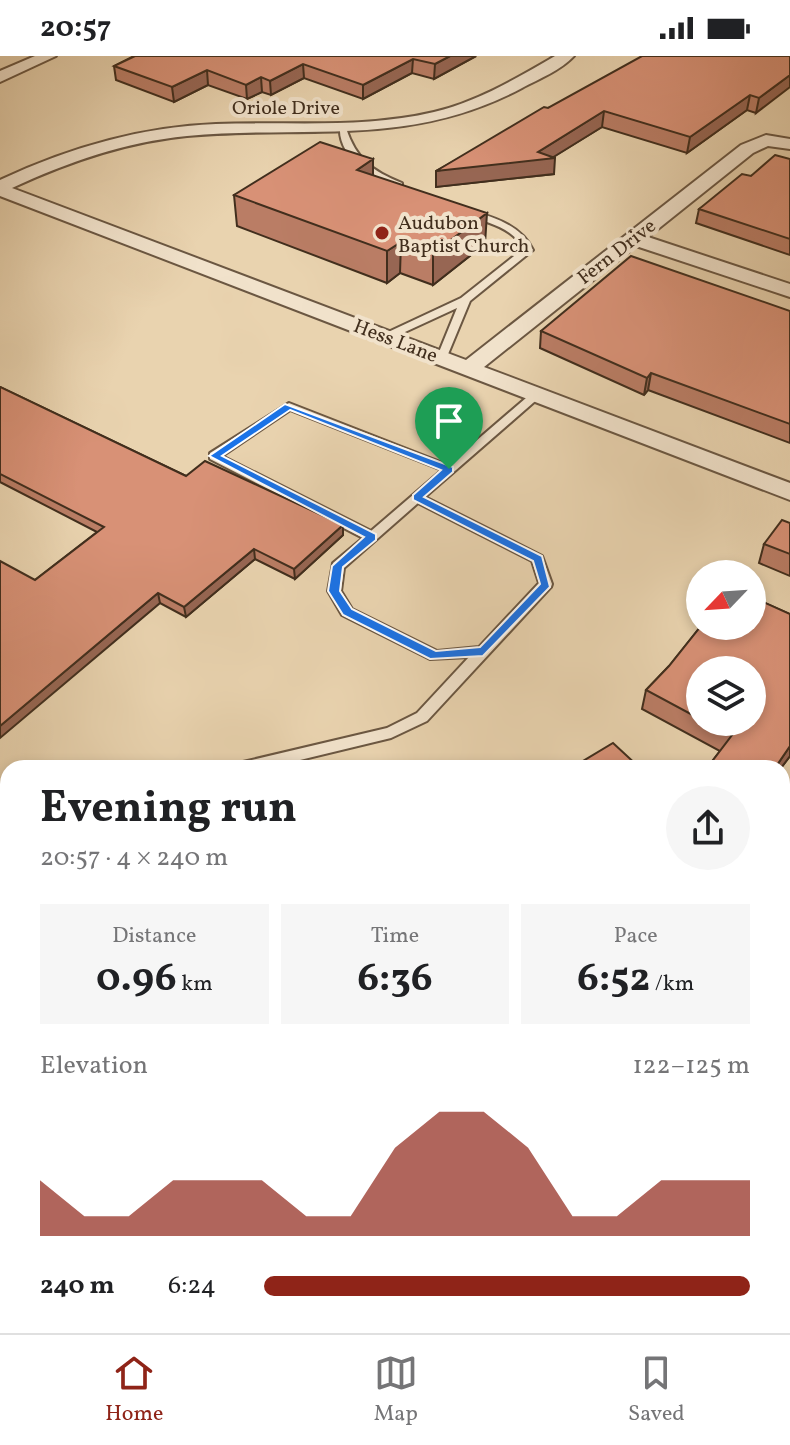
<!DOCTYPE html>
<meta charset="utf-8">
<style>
:root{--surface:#fff;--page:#f6f6f6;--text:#202124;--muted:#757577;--line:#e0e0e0;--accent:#8f2418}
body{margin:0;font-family:Vollkorn,serif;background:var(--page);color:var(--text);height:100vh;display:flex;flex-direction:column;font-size:30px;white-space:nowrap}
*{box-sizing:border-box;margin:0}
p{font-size:26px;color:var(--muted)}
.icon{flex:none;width:44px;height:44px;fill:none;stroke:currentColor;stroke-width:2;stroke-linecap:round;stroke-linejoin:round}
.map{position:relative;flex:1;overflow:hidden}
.drawer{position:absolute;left:0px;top:704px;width:790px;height:574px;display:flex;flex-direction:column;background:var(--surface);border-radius:24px 24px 0 0;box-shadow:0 4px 12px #0003}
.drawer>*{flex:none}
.needle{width:52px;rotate:245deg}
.tools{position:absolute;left:686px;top:504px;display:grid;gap:16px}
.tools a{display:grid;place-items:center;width:80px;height:80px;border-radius:50%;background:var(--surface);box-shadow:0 4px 12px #0003;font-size:40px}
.pin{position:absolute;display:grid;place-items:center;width:68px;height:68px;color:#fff;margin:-82px -34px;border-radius:50% 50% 50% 0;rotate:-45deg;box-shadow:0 0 8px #0007}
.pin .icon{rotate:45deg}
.round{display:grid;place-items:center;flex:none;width:84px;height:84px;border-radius:42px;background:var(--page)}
.summary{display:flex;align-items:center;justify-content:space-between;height:136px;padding:0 40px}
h1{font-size:44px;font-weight:700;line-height:60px}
.stats{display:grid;grid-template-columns:repeat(3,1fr);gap:12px;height:136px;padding:8px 40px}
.stats div{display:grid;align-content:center;border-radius:0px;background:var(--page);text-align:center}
.stats b{font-size:40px;font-weight:700}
.stats small{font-size:22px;font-weight:400}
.stats p{font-size:22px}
.chart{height:224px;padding:16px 40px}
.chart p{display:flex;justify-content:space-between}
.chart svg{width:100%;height:144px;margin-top:8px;fill:var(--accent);opacity:.7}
ul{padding:0 40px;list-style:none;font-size:26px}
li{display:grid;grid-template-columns:128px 96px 1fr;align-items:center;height:60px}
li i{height:20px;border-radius:10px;background:var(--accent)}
.status{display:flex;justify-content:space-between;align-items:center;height:56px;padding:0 40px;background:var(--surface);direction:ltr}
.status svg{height:22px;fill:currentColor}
.tabs{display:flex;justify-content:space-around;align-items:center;height:112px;border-top:2px solid var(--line);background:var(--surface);font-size:22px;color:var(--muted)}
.tabs a{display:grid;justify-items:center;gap:4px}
.tabs .on{color:var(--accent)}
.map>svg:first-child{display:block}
</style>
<div class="status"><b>20:57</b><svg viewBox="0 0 49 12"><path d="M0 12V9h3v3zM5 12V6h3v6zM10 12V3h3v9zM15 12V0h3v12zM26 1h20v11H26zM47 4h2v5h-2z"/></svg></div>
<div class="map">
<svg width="790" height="1277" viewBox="0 0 790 1277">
<rect width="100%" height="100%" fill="#e9d3af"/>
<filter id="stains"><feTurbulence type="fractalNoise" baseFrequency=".0025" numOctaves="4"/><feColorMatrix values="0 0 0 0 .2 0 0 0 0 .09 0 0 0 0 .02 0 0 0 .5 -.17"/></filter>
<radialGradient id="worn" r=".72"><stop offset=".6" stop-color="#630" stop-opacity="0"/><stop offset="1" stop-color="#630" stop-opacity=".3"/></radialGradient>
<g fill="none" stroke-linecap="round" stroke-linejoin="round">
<g stroke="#6b5742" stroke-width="4">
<path id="service" d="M340 72H346C356 103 372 115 402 127V131C376 131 338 100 340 72Z
M470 154C495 162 521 169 533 194L470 245 446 303H438L437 301 457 252 392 282H384V278L461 242 523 193C513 171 487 167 467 159L465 157Z
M537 335 541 336V340L425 441 542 500 552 528 551 531 427 665 391 682 267 712H236L238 708 243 706 387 672 417 657 469 601 430 603 342 559 328 535 333 507 363 482 210 403V397L289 347 448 409 533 336ZM290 354 442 414 371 475 222 400ZM418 447 532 505 539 527 479 591 437 595 352 553 341 535 344 512Z
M8 766V778L0 780V768Z"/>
</g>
<g stroke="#6b5742" stroke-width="4">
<path id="minor" d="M35 0H56L0 26V15Z
M555 0H574C561 14 539 23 522 32 410 92 307 69 187 80 125 86 68 106 12 132L466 304 741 89 766 79 790 83V93L768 90 753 97 648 181 790 228V241L636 190 484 311 790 427V444L0 140V124C68 92 140 71 216 68 289 65 362 73 434 56 477 46 517 22 555 0Z
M790 856V887L782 890V859Z
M8 1201V1241L0 1244V1204Z"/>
</g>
<use href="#service" fill="#f1e2cb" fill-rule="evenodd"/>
<use href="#minor" fill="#f1e2cb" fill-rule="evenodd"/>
</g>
<path fill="#ba7d65" stroke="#412e1d" stroke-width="2" fill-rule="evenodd" d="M134 0H476L434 23 412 17 363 43 304 22 271 39 262 36 247 43 208 29 174 46 116 24 114 10Z
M790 0 756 57 747 54 687 97 602 71 553 101 554 118 436 131V115L548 52Z
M373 103V119L485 188 433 229 400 217 387 227 237 170 234 139Z
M790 103V199L696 167 699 153 751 120Z
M790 255V387L648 334 644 339 540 292 541 275Z
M0 331 186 420 343 469V479L295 523 255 503 186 561 160 547 35 524 97 476 0 426Z
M790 467V520L759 507 764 488Z
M752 541 790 558V700L781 712H707L720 695 642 653 646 634 669 610 701 570H752ZM700 614H752V666H700Z
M695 1270H763L767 1277H693L692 1275Z"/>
<path fill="#976653" stroke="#412e1d" stroke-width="2" d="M450 0H476L434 23 435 8Z
M413 3 412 17 363 43V29Z
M303 8 304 22 271 39 270 25Z
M207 14 208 29 174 46 172 31Z
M790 19V31L756 57 759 42Z
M261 21 262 36 247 43 246 29Z
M750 39 747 54 687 97 690 81Z
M604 55 602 71 552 102H555L554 118 436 131V115L538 96Z
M373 103V134L357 114Z
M487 157 485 188 433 229V197Z
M401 186 400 217 387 227V195Z
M651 317 648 334 644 339 647 322Z
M343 469V479L295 523 294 513Z
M254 493 255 503 186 561 184 551Z
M158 537 160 547 0 682V670Z
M790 690V700L781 712H775Z
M8 1076V1097L0 1100V1078Z
M790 1111V1124L782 1127V1115Z
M465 1270H494L478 1277H449Z"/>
<path fill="#d89176" stroke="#412e1d" stroke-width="2" d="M135 0H450L435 8 413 3 363 29 303 8 270 25 261 21 246 29 207 14 172 31 114 10Z
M642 0H790V19L759 42 750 39 690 81 604 55 538 96 555 102 436 115 544 51 548 52Z
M320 86 373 103 357 114 487 157 433 197 401 186 387 195 234 139Z
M775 99 790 103V183L699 153 742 118 751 120Z
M631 200 790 255V368L651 317 647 322 541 275Z
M0 331 186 420 205 405 343 469 294 513 254 493 184 551 158 537 0 670V505L35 524 104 471 0 418Z
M782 464 790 467V498L764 488Z
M752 541 790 558V690L775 712H707L732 679 706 666H752V614H700V663L646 634 669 610 701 570H752Z
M613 687 640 712H582L578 708Z
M790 1009V1111L782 1115V1013Z
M8 1016V1076L0 1078V1019Z
M215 1270H233L235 1277H199Z
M281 1270H465L449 1277H264Z
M703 1270H763L767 1277H707Z"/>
<path fill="#1a73e8" stroke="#fff" stroke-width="2" fill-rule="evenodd" d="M285 348 453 411V416L424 441 542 500 550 531 483 600 430 603 343 559 328 535 332 510 364 481 209 400ZM290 354 441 414 413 439V444L533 505 540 528 480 591 436 595 352 553 340 535 343 511 376 484V478L222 400Z"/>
<circle fill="#8f2418" stroke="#f1e2cb" stroke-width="3" cx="382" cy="177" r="8"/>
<g text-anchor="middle" stroke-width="8" stroke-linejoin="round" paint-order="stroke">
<g font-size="20" fill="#412e1d" stroke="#f1e2cb">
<text x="286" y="58">Oriole Drive</text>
<text transform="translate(616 195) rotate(-38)" y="7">Fern Drive</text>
<text transform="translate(396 284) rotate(21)" y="7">Hess Lane</text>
</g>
<g font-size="20" fill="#412e1d" stroke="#f1e2cb" text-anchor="start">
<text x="398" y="173">Audubon<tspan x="398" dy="23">Baptist Church</tspan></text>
</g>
</g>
<rect width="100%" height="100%" filter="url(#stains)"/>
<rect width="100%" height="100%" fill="url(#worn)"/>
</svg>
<div class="tools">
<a><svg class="needle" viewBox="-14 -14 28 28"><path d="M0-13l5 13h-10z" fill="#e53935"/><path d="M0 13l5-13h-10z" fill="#757577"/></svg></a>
<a><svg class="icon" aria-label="layers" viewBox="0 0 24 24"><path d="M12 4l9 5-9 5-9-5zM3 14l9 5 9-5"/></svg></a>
</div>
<div class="pin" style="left:449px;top:413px;background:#1e9e55"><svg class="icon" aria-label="arrive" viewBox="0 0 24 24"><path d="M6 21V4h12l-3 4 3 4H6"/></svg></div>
<section class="drawer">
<div class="summary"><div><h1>Evening run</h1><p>20:57 · 4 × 240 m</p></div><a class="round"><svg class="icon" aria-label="share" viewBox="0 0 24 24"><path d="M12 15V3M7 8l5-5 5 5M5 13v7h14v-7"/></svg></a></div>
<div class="stats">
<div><p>Distance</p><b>0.96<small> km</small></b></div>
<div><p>Time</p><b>6:36</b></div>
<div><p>Pace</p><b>6:52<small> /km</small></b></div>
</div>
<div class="chart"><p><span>Elevation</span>122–125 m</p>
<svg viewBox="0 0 160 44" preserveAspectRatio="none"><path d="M0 44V27L10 38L20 38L30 27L40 27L50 27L60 38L70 38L80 17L90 6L100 6L110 17L120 38L130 38L140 27L150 27L160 27V44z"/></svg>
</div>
<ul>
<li><b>240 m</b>6:24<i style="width:100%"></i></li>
</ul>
</section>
</div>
<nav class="tabs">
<a class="on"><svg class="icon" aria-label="home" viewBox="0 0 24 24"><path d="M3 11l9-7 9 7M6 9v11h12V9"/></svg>Home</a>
<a><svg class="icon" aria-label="map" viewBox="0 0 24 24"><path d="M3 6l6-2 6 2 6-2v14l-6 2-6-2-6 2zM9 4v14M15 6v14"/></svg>Map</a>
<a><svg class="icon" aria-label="saved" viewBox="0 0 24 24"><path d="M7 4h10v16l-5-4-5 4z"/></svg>Saved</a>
</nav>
